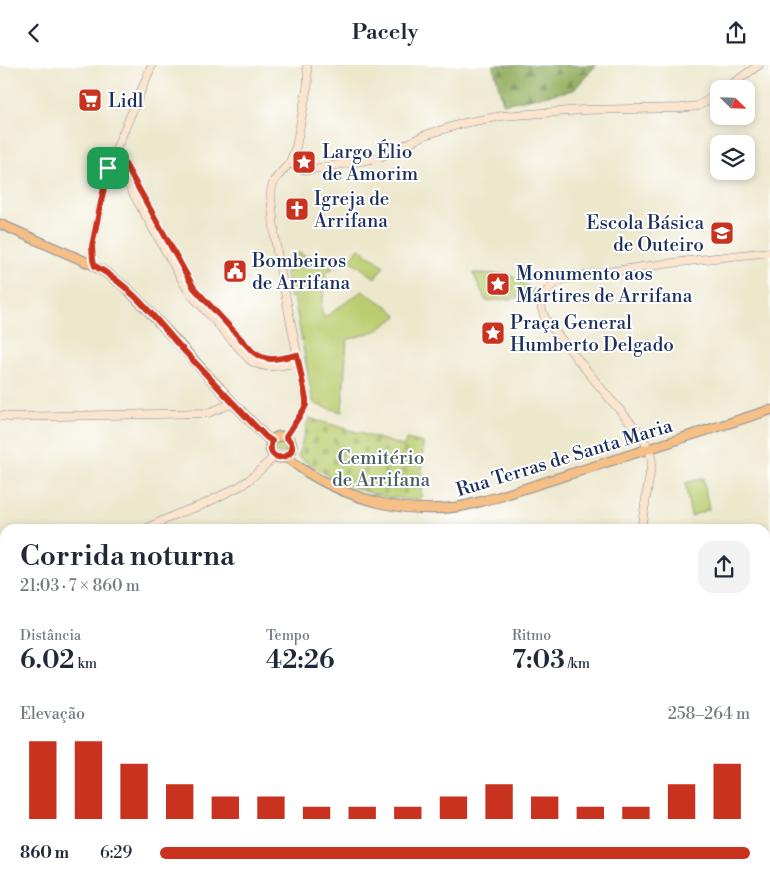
<!DOCTYPE html>
<html lang="pt">
<meta charset="utf-8">
<style>
:root{--surface:#fff;--page:#f2f2f3;--text:#1f2937;--muted:#747a83;--accent:#c8321e}
body{margin:0;font-family:"Libre Bodoni",serif;background:var(--page);color:var(--text);height:100vh;display:flex;flex-direction:column;font-size:19px;white-space:nowrap}
*{box-sizing:border-box;margin:0}
p{font-size:16px;color:var(--muted)}
.icon{flex:none;width:28px;height:28px;fill:none;stroke:currentColor;stroke-width:2;stroke-linecap:round;stroke-linejoin:round}
.map{position:relative;flex:1;overflow:hidden}
.sheet{position:absolute;left:0px;top:459px;width:770px;height:359px;display:flex;flex-direction:column;background:var(--surface);border-radius:15px 15px 0 0;box-shadow:0 2px 8px #0003}
.sheet>*{flex:none}
.needle{width:32px;rotate:113deg}
.tools{position:absolute;left:710px;top:15px;display:grid;gap:10px}
.tools a{display:grid;place-items:center;width:45px;height:45px;border-radius:10px;background:var(--surface);box-shadow:0 2px 8px #0003;font-size:25px}
.pin{position:absolute;display:grid;place-items:center;width:42px;height:42px;color:#fff;margin:-21px;border-radius:10px;box-shadow:0 2px 8px #0006}
.round{display:grid;place-items:center;flex:none;width:52px;height:52px;border-radius:15px;background:var(--page)}
.overview{display:flex;align-items:center;justify-content:space-between;height:85px;padding:0 20px}
h1{font-size:28px;font-weight:600;line-height:38px}
.figures{display:grid;grid-template-columns:repeat(3,1fr);gap:8px;height:85px;padding:5px 20px}
.figures div{display:grid;align-content:center}
.figures b{font-size:25px;font-weight:600}
.figures small{font-size:14px;font-weight:400}
.figures p{font-size:14px}
.chart{height:140px;padding:10px 20px}
.chart p{display:flex;justify-content:space-between}
.chart svg{width:100%;height:90px;margin-top:5px;stroke:var(--accent);stroke-width:6}
ul{padding:0 20px;list-style:none;font-size:16px}
li{display:grid;grid-template-columns:80px 60px 1fr;align-items:center;height:38px}
li i{height:12px;border-radius:6px;background:var(--accent)}
header{display:flex;justify-content:space-between;align-items:center;height:65px;padding:0 20px;background:var(--surface);font-size:22px;font-weight:600}
.map>svg:first-child{display:block}
</style>
<header><svg class="icon" aria-label="back" viewBox="0 0 24 24"><path d="M15 5l-7 7 7 7"/></svg>Pacely<svg class="icon" aria-label="share" viewBox="0 0 24 24"><path d="M12 15V3M7 8l5-5 5 5M5 13v7h14v-7"/></svg></header>
<div class="map">
<svg width="770" height="817" viewBox="0 0 770 817">
<defs>
<pattern id="grass-tufts" width="24" height="20" patternUnits="userSpaceOnUse" patternTransform="scale(1.25)"><rect width="24" height="20" fill="#bbcd70"/><path d="M3 7l-1-3M5 7V3M7 7l1-3M15 17l-1-3M17 17v-4M19 17l1-3" fill="none" stroke="#a0b063"/></pattern>
<pattern id="forest-firs" width="22" height="20" patternUnits="userSpaceOnUse" patternTransform="scale(1.25)"><rect width="22" height="20" fill="#94b062"/><path d="M5 1l3.5 6h-7zM16 11l3.5 6h-7z" fill="#789054"/></pattern>
<pattern id="cemetery-stones" width="16" height="16" patternUnits="userSpaceOnUse" patternTransform="scale(1.25)"><rect width="16" height="16" fill="#bbcd70"/><path d="M2 7V4a2 2 0 0 1 4 0v3zM10 15v-3a2 2 0 0 1 4 0v3z" fill="#a0b063"/></pattern>
</defs>
<rect width="100%" height="100%" fill="#fff"/>
<filter id="ink" filterUnits="userSpaceOnUse"><feTurbulence type="fractalNoise" baseFrequency=".02" numOctaves="2"/><feDisplacementMap in="SourceGraphic" scale="10" xChannelSelector="R" yChannelSelector="G"/><feConvolveMatrix kernelMatrix="1 2 1 2 8 2 1 2 1" color-interpolation-filters="sRGB"/></filter>
<filter id="wash" filterUnits="userSpaceOnUse"><feTurbulence type="fractalNoise" baseFrequency=".0096" numOctaves="4" result="noise"/><feDisplacementMap in="SourceGraphic" scale="20" xChannelSelector="R" yChannelSelector="G"/><feGaussianBlur stdDeviation="1.12" result="paint"/><feColorMatrix in="noise" values="0 0 0 0 0 0 0 0 0 0 0 0 0 0 0 0 0 1.4 0 .05"/><feComposite in="paint" operator="in"/></filter>
<g filter="url(#wash)">
<rect width="100%" height="100%" fill="#ede7cc"/>
<path fill="url(#grass-tufts)" stroke="#6b7e67" d="M273 382a7 7 0 1 1 14 0a7 7 0 1 1-14 0Z"/>
<path fill="url(#forest-firs)" stroke="#587060" d="M493 0H596L574 25 503 39Z"/>
<path fill="url(#cemetery-stones)" stroke="#6b7e67" d="M309 353 404 381 406 374 423 378 421 435C407 434 392 434 378 430 349 423 322 409 298 391Z"/>
<path fill="#bbcd70" stroke="#6b7e67" d="M359 183 384 201 375 213 350 195Z
M299 188 333 203 324 210 327 214 321 242 324 253 362 226 390 243 397 251 378 265 347 275 342 347 318 340 313 337 294 232 289 233C288 217 279 194 299 188Z
M473 208 508 209 539 228 511 234 486 236Z
M703 413 709 444 691 451 685 418Z
M0 492 5 495V605L0 606Z
M770 565V619L765 593V566Z"/>
</g>
<g filter="url(#ink)">
<g fill="none" stroke-linecap="round" stroke-linejoin="round">
<g stroke="#848b95" stroke-width="9">
<path id="secondary" d="M725 24 759 0
M113 92 125 99 194 223 252 286C267 299 280 293 297 290
M290 97 298 103 308 105 378 93 425 70 464 58 502 51 583 45 681 43 698 41 719 28
M107 110 120 112 126 116 189 227 249 294C263 306 282 300 299 297
M95 201 93 195 92 181 108 103 152 0
M0 351H6L9 352 208 348 233 338
M286 372 304 344 306 340V334L278 193 275 173 271 132V126L274 116 290 97 296 82 308 18 307 0
M145 464 177 449 202 440 240 421 249 415 275 391
M641 464 652 396 649 384 639 367 610 334 548 258C539 243 538 233 552 221 563 211 582 212 596 209 653 199 712 193 770 187
M0 486 5 489
M0 647 5 654
M212 812 214 814 218 812
M224 812 233 817
M633 812 637 817
M450 817 460 812"/>
</g>
<g stroke="#848b95" stroke-width="11">
<path id="primary" d="M0 159 91 199 108 209 125 222 145 242 233 338 266 372 272 376
M270 382a11 11 0 1 1 22 0a11 11 0 1 1-22 0Z
M286 392C293 397 300 403 308 408 352 435 405 449 457 442 471 440 485 435 498 432L770 345"/>
</g>
<g stroke="#848b95" stroke-width="12">
<path id="highway" d="M765 731 770 728
M655 817 660 812"/>
</g>
<use href="#secondary" stroke="#fbe5cf" stroke-width="8"/>
<use href="#primary" stroke="#f5bf86" stroke-width="9"/>
<use href="#highway" stroke="#f5bf86" stroke-width="10"/>
</g>
</g>
<g fill="none" stroke-linecap="round" stroke-linejoin="round" filter="url(#ink)">
<g stroke="#fff" stroke-width="10">
<path id="route" d="M113 92 125 99 194 223 252 286C267 299 280 293 297 290L306 334V340L304 344 286 372C308 391 263 404 272 376L266 372C235 341 206 309 176 277 152 249 128 219 95 201L93 195 92 181 108 103Z"/>
</g>
<use href="#route" stroke="#c8321e" stroke-width="6"/>
</g>
<defs>
<g id="supermarket-square" transform="scale(1.25)"><rect x="-9" y="-9" width="18" height="18" rx="4" fill="#c8321e" stroke="#fff"/><path d="M-6-5.5h2.5l.6 2H6L4.5 2H-2.5L-4.4-4H-6ZM-1.5 3.2a1.3 1.3 0 1 0 .1 0ZM3 3.2a1.3 1.3 0 1 0 .1 0Z" fill="#fff"/></g>
<g id="sight-square" transform="scale(1.25)"><rect x="-9" y="-9" width="18" height="18" rx="4" fill="#c8321e" stroke="#fff"/><path d="M0-6L1.8-2.2L6-1.7L2.9 1.2L3.7 5.4L0 3.3L-3.7 5.4L-2.9 1.2L-6-1.7L-1.8-2.2Z" fill="#fff"/></g>
<g id="church-square" transform="scale(1.25)"><rect x="-9" y="-9" width="18" height="18" rx="4" fill="#c8321e" stroke="#fff"/><path d="M-1.2-6h2.4v3.5h3.3v2.4h-3.3V6h-2.4V-.1h-3.3v-2.4h3.3Z" fill="#fff"/></g>
<g id="school-square" transform="scale(1.25)"><rect x="-9" y="-9" width="18" height="18" rx="4" fill="#c8321e" stroke="#fff"/><path d="M0-5L7-2L0 1L-7-2ZM-4 1L0 2.5L4 1V4Q0 6-4 4Z" fill="#fff"/></g>
<g id="civic-square" transform="scale(1.25)"><rect x="-9" y="-9" width="18" height="18" rx="4" fill="#c8321e" stroke="#fff"/><path d="M-.6-6.5H3V-4.5H.6V-3L4-1V1h2V6H-6V1h2V-1L-.6-3ZM-1.2 2.5V6h2.4V2.5Z" fill="#fff"/></g>
</defs>
<g fill-rule="evenodd">
<use href="#supermarket-square" x="90" y="35"/>
<use href="#sight-square" x="304" y="97"/>
<use href="#church-square" x="297" y="144"/>
<use href="#school-square" x="722" y="168"/>
<use href="#civic-square" x="235" y="206"/>
<use href="#sight-square" x="498" y="219"/>
<use href="#sight-square" x="493" y="268"/>
</g>
<g text-anchor="middle" stroke-width="4" stroke-linejoin="round" paint-order="stroke">
<g font-size="19" fill="#1b2f5e" stroke="#fff" text-anchor="start">
<text x="108" y="42">Lidl</text>
<text x="322" y="93">Largo Élio<tspan x="322" dy="22">de Amorim</tspan></text>
<text x="314" y="140">Igreja de<tspan x="314" dy="22">Arrifana</tspan></text>
<text x="704" y="164" text-anchor="end">Escola Básica<tspan x="704" dy="22">de Outeiro</tspan></text>
<text x="252" y="202">Bombeiros<tspan x="252" dy="22">de Arrifana</tspan></text>
<text x="516" y="215">Monumento aos<tspan x="516" dy="22">Mártires de Arrifana</tspan></text>
<text x="510" y="264">Praça General<tspan x="510" dy="22">Humberto Delgado</tspan></text>
</g>
<g font-size="19" fill="#4b5e63" stroke="#fff">
<text x="381" y="399">Cemitério<tspan x="381" dy="22">de Arrifana</tspan></text>
</g>
<g font-size="19" fill="#1b2f5e" stroke="#fff">
<text transform="translate(564 392) rotate(-17)" y="7">Rua Terras de Santa Maria</text>
</g>
</g>
</svg>
<div class="tools">
<a><svg class="needle" viewBox="-14 -14 28 28"><path d="M0-13l5 13h-10z" fill="#e53935"/><path d="M0 13l5-13h-10z" fill="#747a83"/></svg></a>
<a><svg class="icon" aria-label="layers" viewBox="0 0 24 24"><path d="M12 4l9 5-9 5-9-5zM3 14l9 5 9-5"/></svg></a>
</div>
<div class="pin" style="left:108px;top:103px;background:#1e9e55"><svg class="icon" aria-label="arrive" viewBox="0 0 24 24"><path d="M6 21V4h12l-3 4 3 4H6"/></svg></div>
<section class="sheet">
<div class="overview"><div><h1>Corrida noturna</h1><p>21:03 · 7 × 860 m</p></div><a class="round"><svg class="icon" aria-label="share" viewBox="0 0 24 24"><path d="M12 15V3M7 8l5-5 5 5M5 13v7h14v-7"/></svg></a></div>
<div class="figures">
<div><p>Distância</p><b>6.02<small> km</small></b></div>
<div><p>Tempo</p><b>42:26</b></div>
<div><p>Ritmo</p><b>7:03<small> /km</small></b></div>
</div>
<div class="chart"><p><span>Elevação</span>258–264 m</p>
<svg viewBox="0 0 160 44" preserveAspectRatio="none"><path d="M5 44V6M15 44V6M25 44V17M35 44V27M45 44V33M55 44V33M65 44V38M75 44V38M85 44V38M95 44V33M105 44V27M115 44V33M125 44V38M135 44V38M145 44V27M155 44V17"/></svg>
</div>
<ul>
<li><b>860 m</b>6:29<i style="width:100%"></i></li>
</ul>
</section>
</div>
